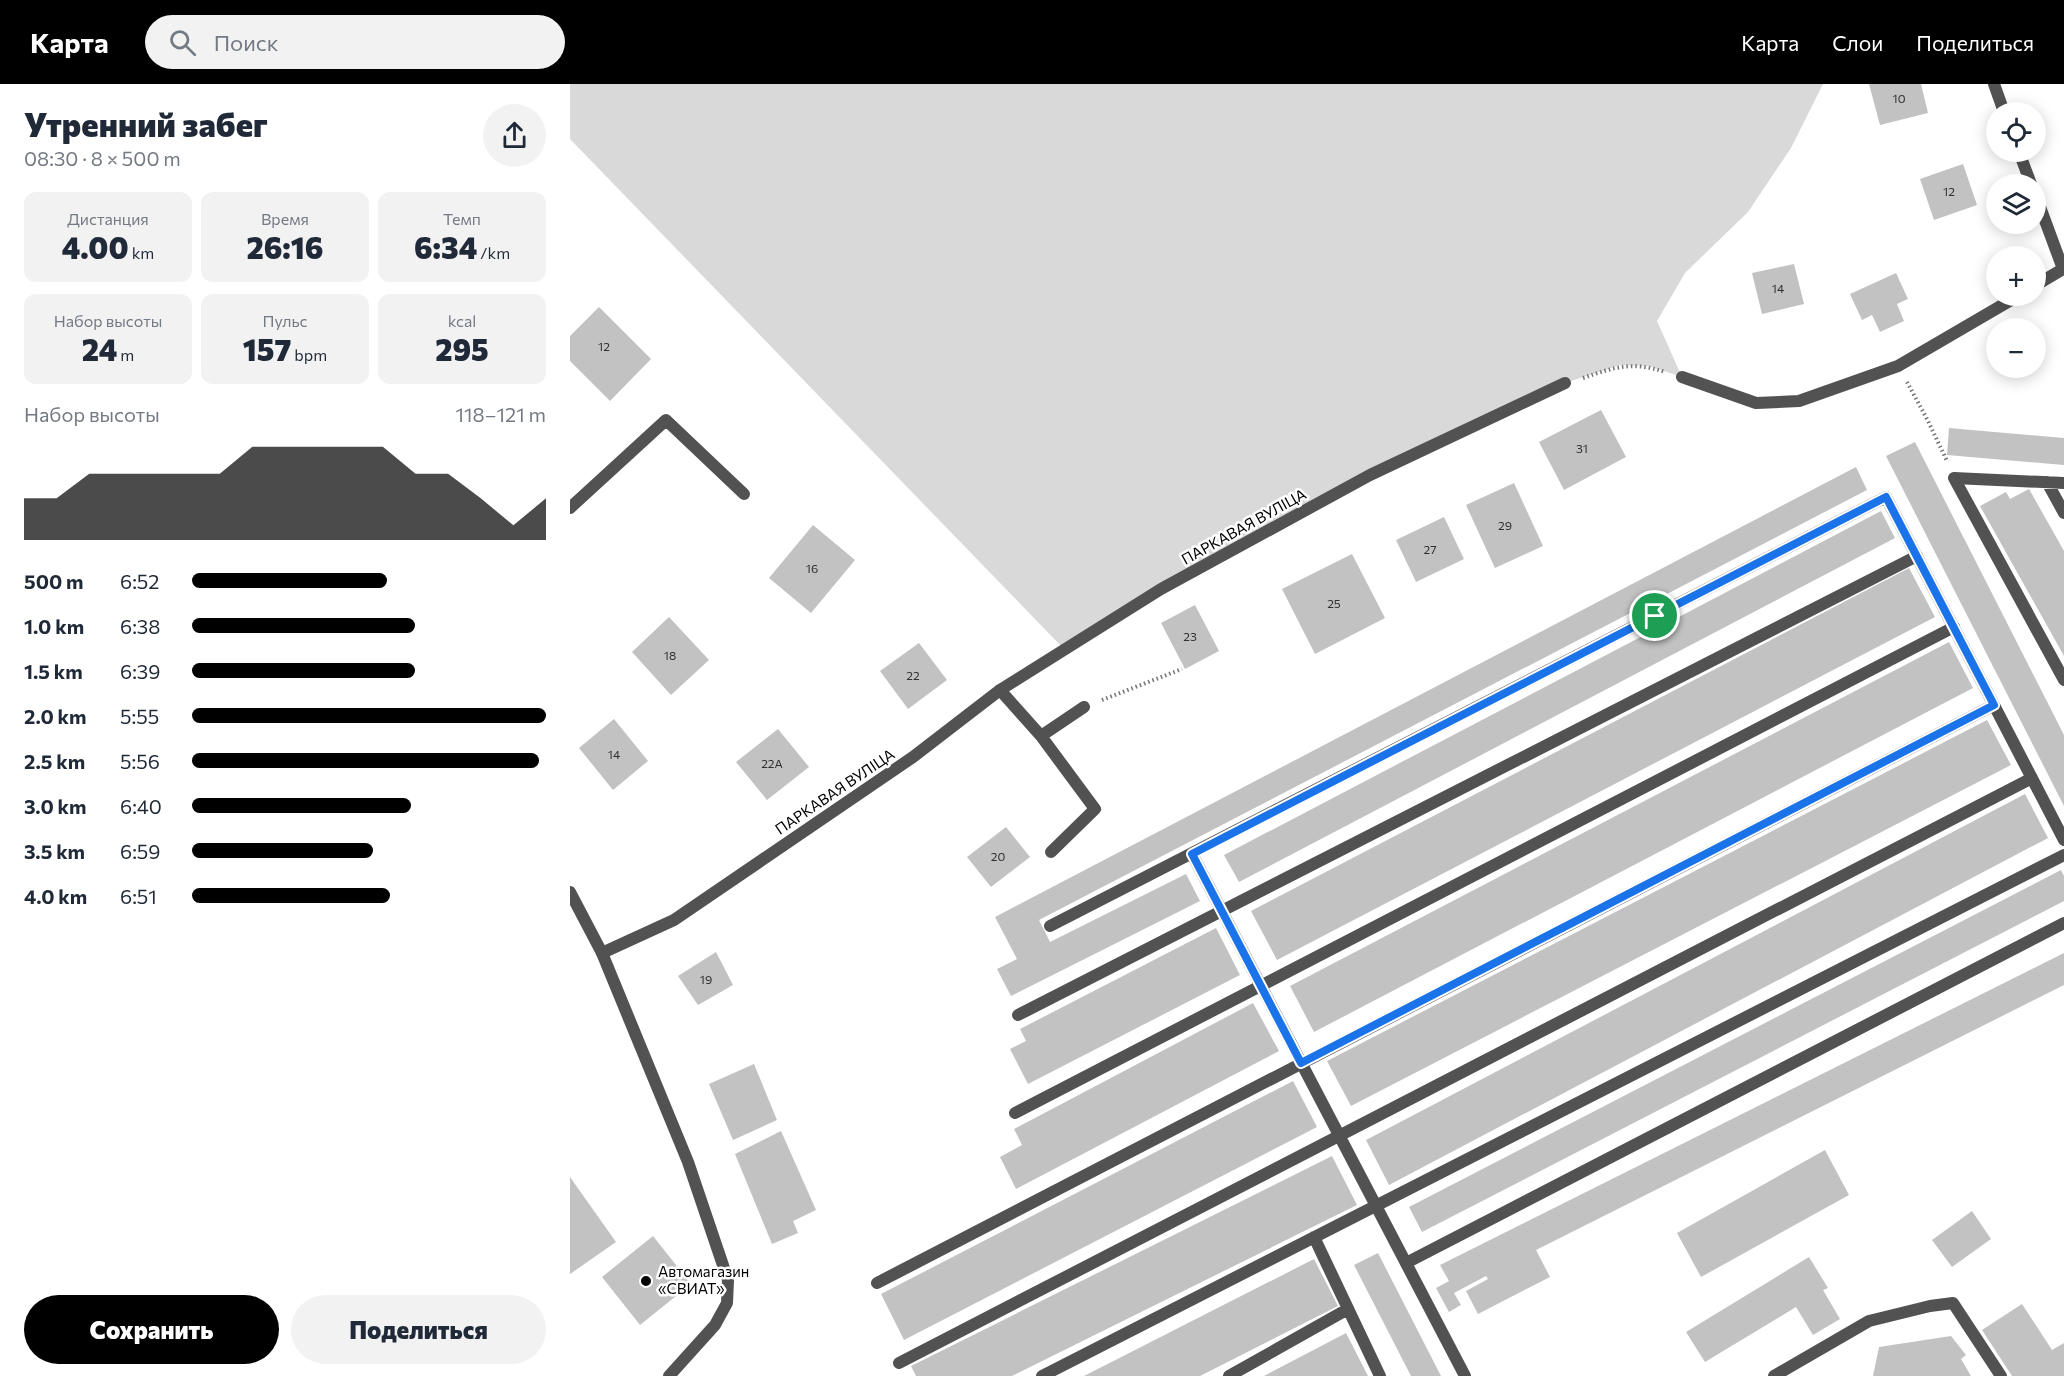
<!DOCTYPE html>
<html lang="ru">
<meta charset="utf-8">
<style>
:root{--surface:#fff;--page:#f2f2f3;--text:#1f2937;--muted:#747a83;--accent:#000}
body{margin:0;font-family:Commissioner,sans-serif;background:var(--page);color:var(--text);height:100vh;display:flex;flex-direction:column;font-size:22px;white-space:nowrap}
*{box-sizing:border-box;margin:0}
p{font-size:20px;color:var(--muted)}
.icon{flex:none;width:33px;height:33px;fill:none;stroke:currentColor;stroke-width:2;stroke-linecap:round;stroke-linejoin:round}
.map{position:relative;flex:1;overflow:hidden}
.drawer{display:flex;flex-direction:column;background:var(--surface);width:570px}
.drawer>*{flex:none}
.fabs{position:absolute;left:1416px;top:18px;display:grid;gap:12px}
.fabs a{display:grid;place-items:center;width:60px;height:60px;border-radius:50%;background:var(--surface);box-shadow:0 3px 15px #0003;font-size:30px}
.pin{position:absolute;display:grid;place-items:center;width:51px;height:51px;color:#fff;margin:-26px;border:3px solid #fff;border-radius:50%;box-shadow:0 2px 6px #0007}
.round{display:grid;place-items:center;flex:none;width:63px;height:63px;border-radius:32px;background:var(--page)}
.head{display:flex;align-items:center;justify-content:space-between;height:102px;padding:0 24px}
h1{font-size:33px;font-weight:800;line-height:45px}
.stats{display:grid;grid-template-columns:repeat(3,1fr);gap:9px;height:102px;padding:6px 24px}
.stats div{display:grid;align-content:center;border-radius:12px;background:var(--page);text-align:center}
.stats b{font-size:30px;font-weight:800}
.stats small{font-size:16px;font-weight:400}
.stats p{font-size:16px}
.chart{height:168px;padding:12px 24px}
.chart p{display:flex;justify-content:space-between}
.chart svg{width:100%;height:108px;margin-top:6px;fill:var(--accent);opacity:.7}
.cta{display:flex;gap:12px;margin-top:auto;padding:12px 24px}
.cta a{flex:1;height:69px;border-radius:36px;background:var(--accent);color:#fff;font-size:24px;font-weight:800;line-height:69px;text-align:center}
.cta a+a{background:var(--page);color:var(--text)}
ul{padding:0 24px;list-style:none;font-size:20px}
li{display:grid;grid-template-columns:96px 72px 1fr;align-items:center;height:45px}
li i{height:15px;border-radius:8px;background:var(--accent)}
header{display:flex;align-items:center;gap:36px;box-sizing:border-box;height:84px;padding:0 30px;background:var(--accent);color:#fff}
header strong{font-size:28px}
nav{display:flex;gap:33px;margin-inline-start:auto;font-size:21px}
.search{width:420px;height:54px;background:var(--page);display:flex;align-items:center;gap:15px;box-sizing:border-box;padding:0 21px;border-radius:33px;color:var(--muted);font-size:22px}
main{display:flex;flex:1;min-height:0}
.map>svg:first-child{display:block}
</style>
<header>
<strong>Карта</strong>
<div class="search"><svg class="icon" aria-label="search" viewBox="0 0 24 24"><circle cx="10" cy="10" r="6"/><path d="M15 15l6 6"/></svg>Поиск</div>
<nav><a>Карта</a><a>Слои</a><a>Поделиться</a></nav>
</header>
<main>
<section class="drawer">
<div class="head"><div><h1>Утренний забег</h1><p>08:30 · 8 × 500 m</p></div><a class="round"><svg class="icon" aria-label="share" viewBox="0 0 24 24"><path d="M12 15V3M7 8l5-5 5 5M5 13v7h14v-7"/></svg></a></div>
<div class="stats">
<div><p>Дистанция</p><b>4.00<small> km</small></b></div>
<div><p>Время</p><b>26:16</b></div>
<div><p>Темп</p><b>6:34<small> /km</small></b></div>
</div>
<div class="stats">
<div><p>Набор высоты</p><b>24<small> m</small></b></div>
<div><p>Пульс</p><b>157<small> bpm</small></b></div>
<div><p>kcal</p><b>295</b></div>
</div>
<div class="chart"><p><span>Набор высоты</span>118–121 m</p>
<svg viewBox="0 0 160 44" preserveAspectRatio="none"><path d="M0 44V27L10 27L20 17L30 17L40 17L50 17L60 17L70 6L80 6L90 6L100 6L110 6L120 17L130 17L140 27L150 38L160 27V44z"/></svg>
</div>
<ul>
<li><b>500 m</b>6:52<i style="width:55%"></i></li>
<li><b>1.0 km</b>6:38<i style="width:63%"></i></li>
<li><b>1.5 km</b>6:39<i style="width:63%"></i></li>
<li><b>2.0 km</b>5:55<i style="width:100%"></i></li>
<li><b>2.5 km</b>5:56<i style="width:98%"></i></li>
<li><b>3.0 km</b>6:40<i style="width:62%"></i></li>
<li><b>3.5 km</b>6:59<i style="width:51%"></i></li>
<li><b>4.0 km</b>6:51<i style="width:56%"></i></li>
</ul>
<div class="cta"><a>Сохранить</a><a>Поделиться</a></div>
</section>
<div class="map">
<svg width="1494" height="1292" viewBox="0 0 1494 1292">
<rect width="100%" height="100%" fill="#fff"/>
<path fill="#d9d9d9" d="M0 0H1253L1221 64 1178 128 1115 189 1087 237 1112 293 1079 282 1050 281 995 299 800 391 494 565 0 55Z"/>
<path fill="#c2c2c2" d="M1299 0H1351L1358 29 1310 41Z
M1393 80 1407 121 1364 136 1350 95Z
M1224 180 1234 220 1192 230 1182 189Z
M1326 189 1338 215 1327 220 1334 237 1310 248 1302 231 1292 236 1280 210Z
M29 223 81 275 40 317 0 277V252Z
M1031 326 1056 373 994 406 969 358Z
M1379 344 1494 354V381L1377 371Z
M1345 358 1494 651V722L1316 372Z
M1286 383 1297 406 469 836 480 858 616 790 630 817 441 912 427 885 447 875 425 833Z
M944 399 973 462 925 484 896 421Z
M1459 405 1494 467V572L1410 422 1436 408 1440 415Z
M1311 427 1325 454 669 798 654 771Z
M874 433 894 475 846 498 826 456Z
M243 441 285 476 241 529 199 494Z
M782 470 815 534 745 570 712 505Z
M1339 484 1365 533 707 876 681 827Z
M625 521 649 567 615 585 591 539Z
M99 533 139 576 101 611 62 568Z
M1379 558 1403 604 744 948 720 902Z
M349 559 377 596 338 625 310 587Z
M44 635 78 677 43 706 9 664Z
M1417 636 1441 681 781 1022 757 977Z
M208 645 239 683 197 716 166 678Z
M1455 710 1478 754 819 1101 796 1056Z
M436 743 460 773 421 803 397 773Z
M1491 786 1494 792V817L852 1148 839 1123Z
M646 844 670 891 458 1000 440 965 456 957 450 945Z
M146 868 163 901 128 921 108 892Z
M1494 869V901L966 1166 980 1193 908 1230 896 1207 918 1195 916 1192 884 1209 891 1221 879 1228 866 1204 879 1197 870 1181Z
M683 919 709 967 446 1105 430 1073 452 1061 444 1045Z
M184 980 207 1036 163 1056 139 1000Z
M723 997 747 1043 334 1256 311 1210Z
M211 1047 246 1126 223 1137 228 1149 202 1160 165 1070Z
M1255 1066 1279 1111 1131 1193 1107 1149Z
M762 1072 787 1121 442 1292H346L341 1282Z
M0 1093 46 1158 0 1190Z
M1402 1127 1421 1155 1382 1183 1362 1156Z
M83 1152 121 1200 70 1241 32 1193Z
M808 1169 871 1292H841L784 1181Z
M1239 1173 1258 1204 1253 1206 1270 1235 1243 1251 1226 1223 1135 1278 1116 1248Z
M744 1175 768 1222 630 1292H514Z
M1452 1220 1482 1266 1494 1259V1292H1442L1412 1246Z
M776 1249 798 1292H694Z
M1381 1252 1396 1271 1391 1275 1401 1292H1303L1309 1263Z"/>
<g fill="none" stroke-linecap="round" stroke-linejoin="round">
<path stroke="#747474" stroke-width="4" stroke-dasharray="1.5 3" stroke-linecap="butt" d="M1013 294C1045 283 1062 277 1095 288
M1337 298 1357 335 1377 377
M532 616 612 585"/>
<path stroke="#525252" stroke-width="12" d="M1384 394 1494 596
M1384 394 1494 399
M1477 398 1494 429
M0 424 96 336 174 410
M430 606 471 652 525 725 481 768
M471 652 514 623
M622 770 895 1292
M480 842 1316 413 1494 756
M32 869 118 1078 158 1196 157 1219 145 1241 99 1292
M448 931 1347 472
M445 1029 1384 543
M744 1153 810 1292
M836 1179 1494 839
M307 1199 1424 621
M329 1279 1462 694
M472 1292 1494 771
M659 1292 778 1225
M1204 1292 1299 1237 1360 1222 1383 1219 1431 1292"/>
<path stroke="#525252" stroke-width="12" d="M1424 0 1434 28
M1449 68 1461 100
M1466 112 1493 185
M1466 201 1493 185
M1112 293 1186 319 1229 317 1328 282 1448 212
M0 808 32 869 104 836 343 673 430 606 591 505 800 391 995 299"/>
</g>
<g fill="none" stroke-linecap="round" stroke-linejoin="round">
<g stroke="#fff" stroke-width="12">
<path id="route" d="M1316 413 1424 621 731 979 622 770Z"/>
</g>
<use href="#route" stroke="#1a73e8" stroke-width="8"/>
</g>
<circle fill="#000" stroke="#fff" stroke-width="2" cx="76" cy="1197" r="6"/>
<g text-anchor="middle" stroke-width="5" stroke-linejoin="round" paint-order="stroke">
<g font-size="12" fill="#303030">
<text x="1329" y="19">10</text>
<text x="1379" y="112">12</text>
<text x="1208" y="209">14</text>
<text x="34" y="267">12</text>
<text x="1012" y="369">31</text>
<text x="935" y="446">29</text>
<text x="860" y="470">27</text>
<text x="242" y="489">16</text>
<text x="764" y="524">25</text>
<text x="620" y="557">23</text>
<text x="100" y="576">18</text>
<text x="343" y="596">22</text>
<text x="44" y="675">14</text>
<text x="202" y="684">22А</text>
<text x="428" y="777">20</text>
<text x="136" y="900">19</text>
</g>
<g font-size="15" fill="#000" stroke="#fff">
<text transform="translate(674 443) rotate(-29)" y="5">ПАРКАВАЯ ВУЛІЦА</text>
<text transform="translate(265 708) rotate(-34)" y="5">ПАРКАВАЯ ВУЛІЦА</text>
</g>
<g font-size="15" fill="#000" stroke="#fff" text-anchor="start">
<text x="88" y="1193">Автомагазин<tspan x="88" dy="17">«СВИАТ»</tspan></text>
</g>
</g>
</svg>
<div class="fabs">
<a><svg class="icon" aria-label="locate" viewBox="0 0 24 24"><circle cx="12" cy="12" r="6"/><path d="M12 2v4M12 18v4M2 12h4M18 12h4"/></svg></a>
<a><svg class="icon" aria-label="layers" viewBox="0 0 24 24"><path d="M12 4l9 5-9 5-9-5zM3 14l9 5 9-5"/></svg></a>
<a>+</a>
<a>−</a>
</div>
<div class="pin" style="left:1085px;top:532px;background:#1e9e55"><svg class="icon" aria-label="arrive" viewBox="0 0 24 24"><path d="M6 21V4h12l-3 4 3 4H6"/></svg></div>
</div>
</main>
